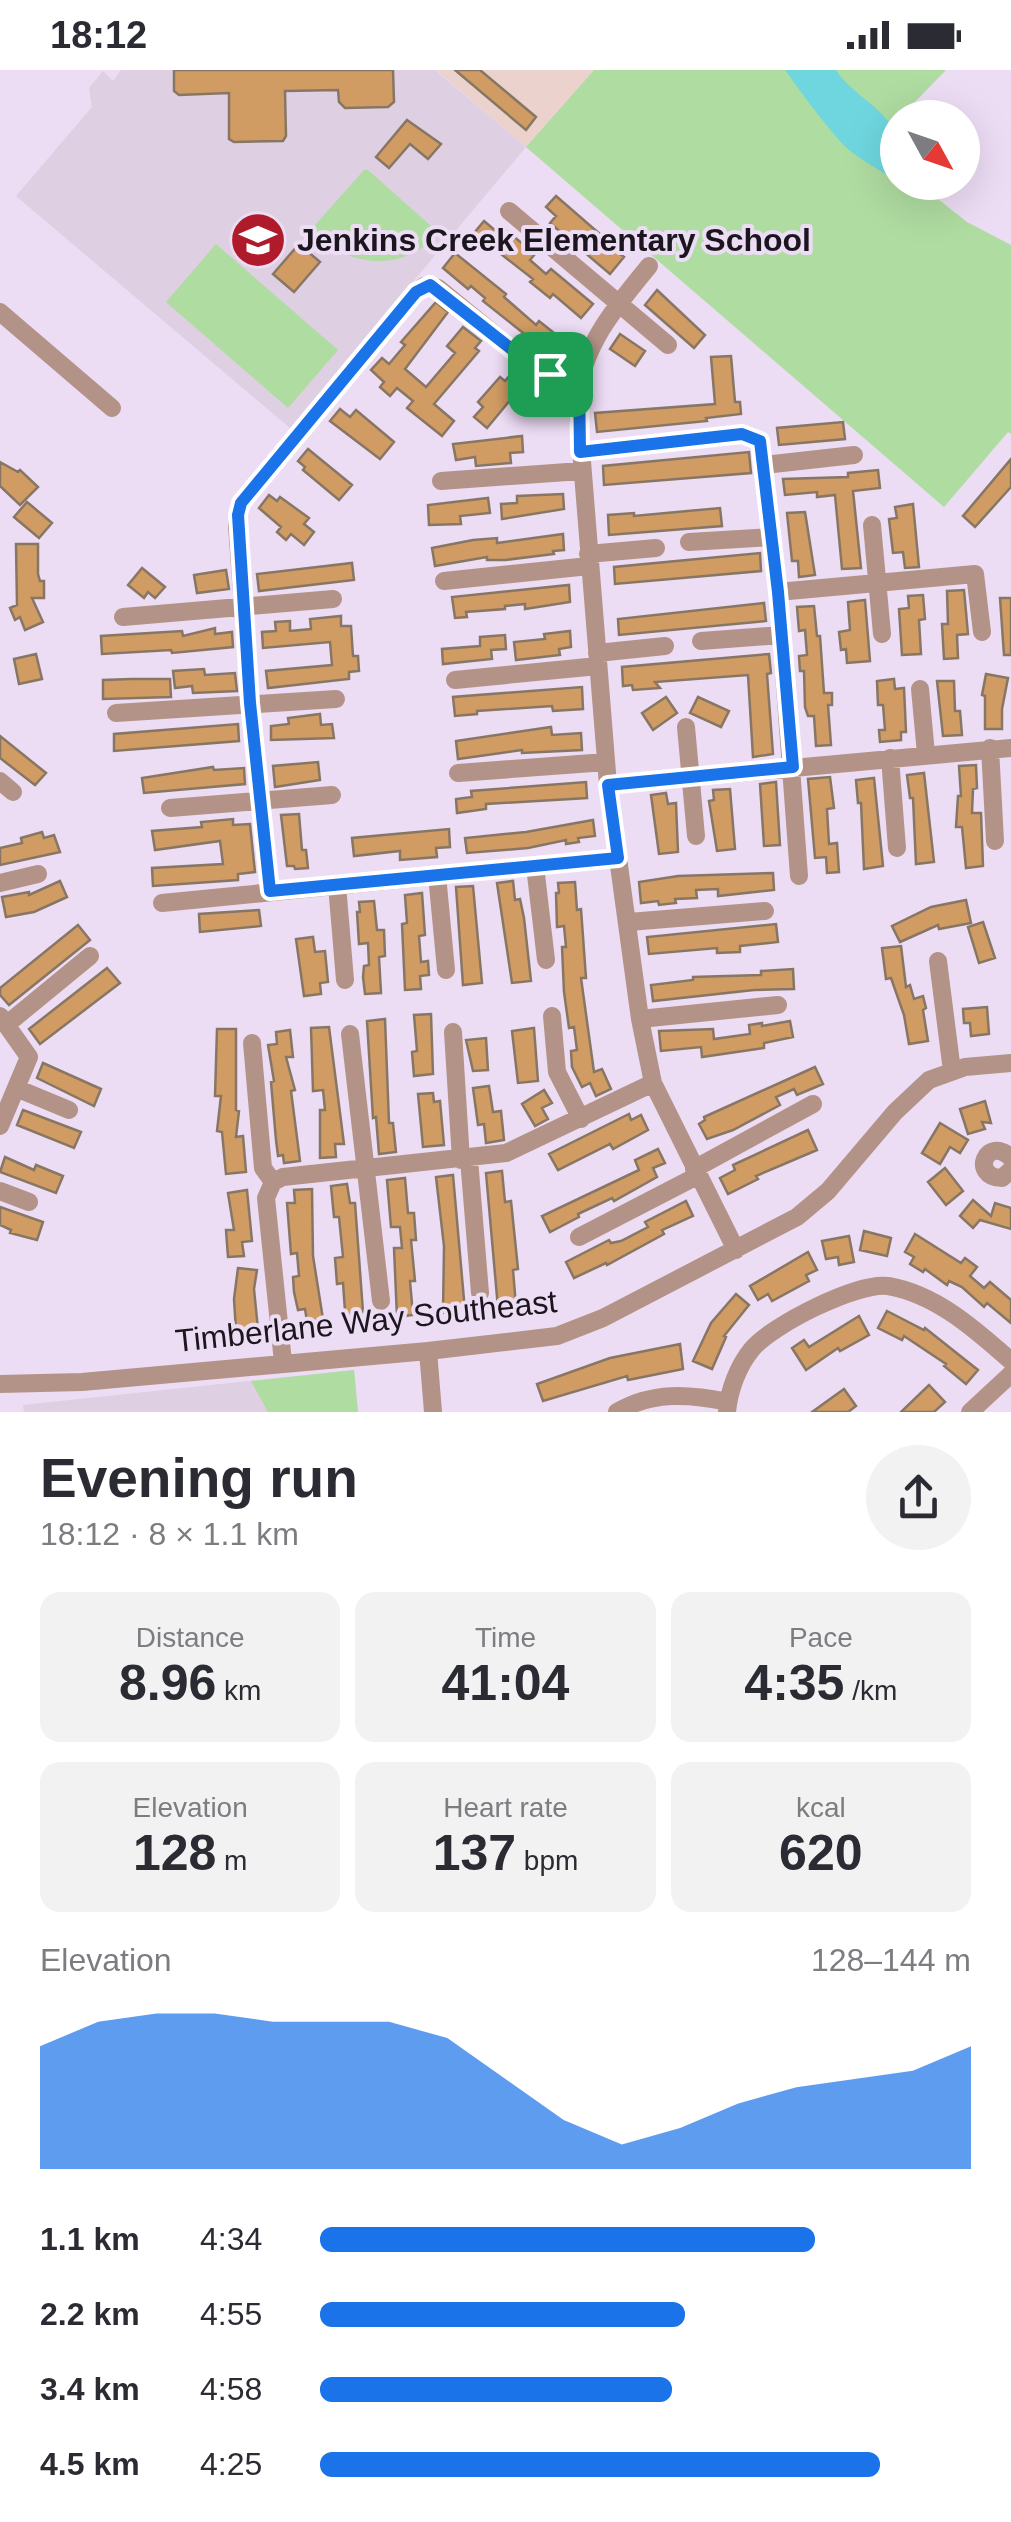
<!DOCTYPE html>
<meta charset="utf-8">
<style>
:root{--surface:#fff;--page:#f2f2f3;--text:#2b2b33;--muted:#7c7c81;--accent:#1a73e8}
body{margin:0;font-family:Arial,sans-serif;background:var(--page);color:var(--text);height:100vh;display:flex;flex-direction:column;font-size:38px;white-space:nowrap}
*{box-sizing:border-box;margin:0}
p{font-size:32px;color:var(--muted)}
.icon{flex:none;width:55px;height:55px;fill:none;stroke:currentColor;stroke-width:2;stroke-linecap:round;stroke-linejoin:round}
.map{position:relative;height:1342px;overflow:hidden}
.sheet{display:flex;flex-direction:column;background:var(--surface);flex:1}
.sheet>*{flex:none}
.needle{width:65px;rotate:130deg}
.buttons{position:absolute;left:880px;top:30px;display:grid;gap:20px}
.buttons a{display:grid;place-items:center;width:100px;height:100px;border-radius:50%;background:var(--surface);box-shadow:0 10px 40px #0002;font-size:50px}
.pin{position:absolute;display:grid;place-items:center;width:85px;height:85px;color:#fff;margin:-42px;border-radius:20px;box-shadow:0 5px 15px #0006}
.round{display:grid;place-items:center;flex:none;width:105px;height:105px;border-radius:52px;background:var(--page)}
.headline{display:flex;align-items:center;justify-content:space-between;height:170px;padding:0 40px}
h1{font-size:55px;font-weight:600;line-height:75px}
.figures{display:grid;grid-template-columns:repeat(3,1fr);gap:15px;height:170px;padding:10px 40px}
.figures div{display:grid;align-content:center;border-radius:20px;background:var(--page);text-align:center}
.figures b{font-size:50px;font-weight:600}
.figures small{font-size:28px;font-weight:400}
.figures p{font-size:28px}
.chart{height:280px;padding:20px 40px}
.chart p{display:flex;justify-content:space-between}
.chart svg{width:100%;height:180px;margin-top:10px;fill:var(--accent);opacity:.7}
ul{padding:0 40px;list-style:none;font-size:32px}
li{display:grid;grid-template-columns:160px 120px 1fr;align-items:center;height:75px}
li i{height:25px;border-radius:12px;background:var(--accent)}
.status{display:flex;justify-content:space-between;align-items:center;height:70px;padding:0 50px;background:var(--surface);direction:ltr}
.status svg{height:28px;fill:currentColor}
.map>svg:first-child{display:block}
</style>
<div class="status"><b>18:12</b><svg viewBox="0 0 49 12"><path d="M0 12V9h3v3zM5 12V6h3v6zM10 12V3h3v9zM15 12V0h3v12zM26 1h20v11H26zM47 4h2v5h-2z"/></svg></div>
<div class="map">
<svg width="1011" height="1342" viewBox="0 0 1011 1342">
<rect width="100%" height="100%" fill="#ecdcf4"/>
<path fill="#ecd2cc" d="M436 0H594L526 77Z"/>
<path fill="#decfe2" d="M121 0H435L526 77 290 358 16 126 92 37 89 18 103 1 113 11Z
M354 1300 358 1342H24L23 1335Z"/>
<path fill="#afdca1" d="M594 0H946L873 75 897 95 898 112 918 113 967 152 1011 175V364L1008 362 944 437 526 77Z
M364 100H368L440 164C395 205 355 195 307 164Z
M216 174 338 280 288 338 166 232Z
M354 1300 358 1342H268L251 1311Z"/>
<path fill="#6fd6df" d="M785 0H836C852 26 890 39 898 71 900 83 898 99 897 111 879 99 853 87 838 69 819 47 802 24 785 0Z"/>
<path fill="#d19c64" stroke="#887664" stroke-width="2.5" d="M174 0H393L394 32 388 37 345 38 339 32 338 20 285 21 286 66 283 71 234 72 229 69V23L179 25 174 21Z
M455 0H480L536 47 526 60Z
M407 50 441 74 428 89 410 74 389 98 376 87Z
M556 126 601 165 596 172 610 184 614 179 624 187 610 204 550 153 556 146 546 137Z
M484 151 497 162 502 157 535 184 530 190 546 204 551 199 593 234 581 248 553 224 550 228 530 212 533 209 474 163Z
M299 174 320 192 294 222 273 204Z
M455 183 506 224 504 227 536 255 539 251 564 271 552 286 483 231 485 228 471 216 468 219 443 198Z
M657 220 705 265 694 278 645 235Z
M436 232 448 242 405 299 426 317 455 283 447 276 463 257 481 271 475 278 479 281 434 334 454 351 442 366 407 338 413 331 397 318 390 326 380 317 384 312 371 300 382 288 389 294 405 275 401 272Z
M620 264 645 281 635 296 610 279Z
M731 286 735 332H740L741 344 706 348 707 351 597 362 595 343 715 334 711 287Z
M516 298 527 311 557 330 548 343 516 323 487 358 474 347 483 337 478 332 500 307 505 311Z
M340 339 350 347 356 340 394 372 380 389 330 351Z
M843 352 845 369 779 375 777 358Z
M522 366 523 382 510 383 511 393 476 396 475 387 456 390 453 374Z
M308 379 352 415 339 430 303 400 305 397 298 391Z
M749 382 751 403 604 415 603 396Z
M1011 389V417L975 457 963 446Z
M0 392 18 402 20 400 38 417 20 435 0 416Z
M878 400 880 418 853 421 861 498 842 499 835 425 817 427V422L785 425 783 409 848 407V403Z
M563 424 564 439 502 449 501 434 517 433V426Z
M269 425 277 431 280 427 309 448 304 454 314 462 304 475 291 464 286 470 277 462 281 457 259 438Z
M488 428 490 443 460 446 461 454 429 455 428 435Z
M27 432 52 453 39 468 14 447Z
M913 434 919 497 905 498 903 482 893 483 889 449 897 448 895 437Z
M720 438 722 456 609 465 608 445 634 443V446Z
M805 442 815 505 799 507 798 491H792L787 443Z
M563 464 564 480 553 481 554 484 505 490H487V487L435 496 432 478 473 470 497 468V473Z
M16 474H38V504L40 511H44V528H32L43 552 25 560 20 547 15 550 10 538 17 535Z
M760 483 761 501 615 514 614 497Z
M352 493 354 510 259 521 257 504Z
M142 498 165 517 155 528 148 522 144 528 128 515Z
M226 500 229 519 197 523 194 505Z
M569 515 570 532 525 539V534L505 536V539L466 542 467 547 455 548 452 527Z
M964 520 968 564 957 565 958 588 944 589 942 554H948L947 521Z
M923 525 925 549 919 550 921 584 902 585 899 539 909 538 908 526Z
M1000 528H1011V585H1004Z
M865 530 870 591 847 593 846 579 841 580 839 562 850 560 848 532Z
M764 533 766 551 619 565 618 549Z
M814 536 817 566H820L824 623H832V635H828L831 675 816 676 814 646H808L805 637 804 601H800L799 586 807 585 805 560 799 561 797 537Z
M341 546V556H351L353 586H358L359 601 349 602V609L268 618 266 601 332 595 330 572 263 578 262 562 276 561 275 552 290 551V561L311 559 310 549Z
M215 558V564L232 562 233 577 172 583 171 580 102 584 101 566 182 561 183 566Z
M570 561 571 577 559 579 560 585 516 590 514 572 545 569 544 564Z
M505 565 506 579 491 580 492 589 443 594 442 579 480 576V567Z
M36 584 42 609 19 614 14 589Z
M769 584 771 603 767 604 773 684 753 687 748 605 655 612 660 618 633 620 632 615 623 616 622 597Z
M204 599 205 605 235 603 237 621 193 623 192 616 175 618 173 601Z
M986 604 1008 608 1002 639V659H985V626L982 625Z
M132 609H170L171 627 103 629V610Z
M894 609 895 619 904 618 906 662H901V670L880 672 879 660H885L883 635H878L877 611Z
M937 611H954L955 641H960L962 665 943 666Z
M582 617 583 639 553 641 552 636 477 641V644L455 646 453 627Z
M666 627 677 643 653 660 642 643Z
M698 627 729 641 721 657 690 643Z
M320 644 321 655 332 654 334 668 271 670V656L289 654 288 648Z
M238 654 239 671 114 681V664Z
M551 657 552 665 581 663 582 680 522 683V680L458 689 456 671Z
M0 666 46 703 35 715 0 688Z
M318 692 320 710 275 717 273 696Z
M976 695 977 718 973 719 972 743H981L983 796 966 798 962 757H956L958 726H961L959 696Z
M213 697 214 700 244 698 245 714 144 723 142 708Z
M924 703 934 792 916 794 913 728H910L907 705Z
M830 707 834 738 827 739 829 774 837 773 839 802 827 803 826 787 815 788 808 709Z
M874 708 883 796 864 799 861 733H858L856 710Z
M586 712 587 728 486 734V739L457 743 456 729 472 727 471 721Z
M776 712 780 775 764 776 760 714Z
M730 719 735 779 717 781 709 731 714 730 713 720Z
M666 723 668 734 676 733 678 782 659 784 651 725Z
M299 744 302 780H306L308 798 295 799 294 796H287L281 745Z
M233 749V755L250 754 255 802 238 804V810L153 816 152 798 223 794 220 771 155 780 152 761 202 757 201 752Z
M593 750 595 766 578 768 579 772 566 774V770L528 778 467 783 465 768 526 762Z
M449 759 450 777 436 778 437 787 400 790V781L354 786 352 768Z
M42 762 44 768 54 765 60 782 0 795V778L22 773 21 768Z
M773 803 774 820 718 826V819L696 820 697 828 675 829 676 833 659 835 658 831 641 833 639 812 678 806Z
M60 811 67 827 34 842 6 847 2 827 29 822V825Z
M513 811 515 830 520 829 524 848 531 911 512 913 497 813Z
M575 812 577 840 581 839 586 908H581L594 1002 602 999 611 1019 596 1026 590 1013 582 1017 572 997 571 981 577 980 574 957 569 958 564 922 562 877H566L564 856 557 857 556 823H559L558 813Z
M473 816 482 913 463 915 456 817Z
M422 823 425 865 419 866 421 892 428 891 429 905 420 906 421 919 405 920 402 854 407 853 405 825Z
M966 830 971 853 939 859 938 855 900 872 892 856 931 837Z
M374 831 377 860H384L385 886 379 887 381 923 365 924 363 907 364 896 369 895 368 873 359 874 357 842H360L359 832Z
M259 840 261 856 200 862 199 844Z
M983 852 995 888 979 893 968 857Z
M776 854 778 872 740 876V882L717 883V878L649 884 647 867Z
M78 855 90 870 9 935 0 925V918Z
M313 867 315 882 325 881 328 912 320 913 321 924 304 926 296 869Z
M901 876 906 917 910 915 914 929 923 926 926 938 923 940 928 971 909 974 904 945 891 908 886 909 882 878Z
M107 898 120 913 40 974 29 959Z
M793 899 794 919 754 920 653 931 651 915 693 910V907L761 905V901Z
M987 937 989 964 971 966 970 953H964L963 939Z
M431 944 433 1004 414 1006 412 982 417 981 414 945Z
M385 949 389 1053H393L396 1082 379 1084 376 1047 373 1048 367 951Z
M790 951 793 967 764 973V978L702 987 701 977 661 981 659 961 713 959 714 969 750 964 749 955 762 953V956Z
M329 957 344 1074H335L336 1087 320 1088V1040H325L323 1020 313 1021 311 958Z
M534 958 538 1011 518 1013 512 961Z
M217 959H236V1040L239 1041 236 1067 243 1066 246 1102 226 1104 222 1062 217 1061 221 1026H215Z
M290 960 293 987H286L295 1020 291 1021 300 1091 284 1093 283 1085 278 1086 276 1070 271 1012 274 1011 268 975 277 974 276 962Z
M486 968 488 1000 473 1001 466 970Z
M43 993 101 1019 94 1036 37 1008Z
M815 997 823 1014 797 1025 794 1019 776 1027 780 1035 733 1060 707 1069 699 1054 705 1050 704 1047Z
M489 1016 493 1042 501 1041 504 1070 486 1073 484 1054 478 1055 473 1018Z
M544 1020 552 1033 542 1038 548 1049 535 1056 522 1034Z
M433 1023 434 1032 440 1031 444 1075 423 1077 418 1024Z
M985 1031 991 1053 982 1052 985 1059 968 1064 960 1039Z
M23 1040 81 1062 74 1078 17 1055Z
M629 1044 631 1050 641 1045 648 1060 613 1079 610 1074 558 1100 549 1084Z
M940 1053 968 1070 960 1083 950 1077 940 1094 922 1083Z
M808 1060 817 1080 756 1106 758 1109 728 1124 720 1108 735 1100 733 1095Z
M658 1079 665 1093 653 1098 657 1107 614 1131 612 1128 578 1144 579 1147 550 1162 542 1146 639 1100 635 1090Z
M5 1087 34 1100 36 1095 63 1106 56 1123 0 1102Z
M945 1098 963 1121 946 1135 928 1112Z
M502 1101 505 1132 511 1131 518 1199 513 1200 516 1236 498 1238 486 1103Z
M453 1105 465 1241 443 1243 444 1176 436 1107Z
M405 1108 408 1143H414L416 1170H411L415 1211H410L413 1245 397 1247 394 1178H402L400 1157H391L387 1110Z
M347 1114 350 1133H355L363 1242V1254L346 1255 343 1213 337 1214 335 1188 343 1187 339 1147H334L331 1116Z
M312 1119 313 1186 323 1249 307 1251 305 1239 298 1240 294 1222 293 1207 299 1206 297 1183 291 1184 287 1133H295L294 1120Z
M247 1120 252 1171 242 1172 244 1186 228 1187 226 1160H234L228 1123Z
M973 1130 991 1146 995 1133 1011 1138V1159L980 1150 973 1158 960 1146Z
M686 1131 693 1146 662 1160 664 1164 607 1195 606 1193 574 1208 566 1192 609 1170 611 1173 621 1171 648 1157 645 1152Z
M0 1137 43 1152 37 1170 10 1163 11 1160 0 1155Z
M864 1161 891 1168 887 1186 860 1180Z
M915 1164 961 1193 965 1188 977 1197 970 1206 984 1218 990 1212 1011 1230V1253L987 1233 984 1237 962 1217 949 1211 947 1215 925 1199 923 1202 910 1194 914 1187 905 1182Z
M849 1166 854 1192 839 1195 838 1187 826 1189 822 1171Z
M808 1182 817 1200 806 1205 809 1211 772 1231 768 1224 758 1230 750 1216Z
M238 1198 257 1200 254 1219 258 1259 236 1261 234 1229Z
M736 1224 749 1235 724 1266 726 1267 712 1299 693 1291 711 1253Z
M887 1241 924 1260 925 1258 978 1300 966 1314 944 1296 946 1294 904 1266 902 1270 878 1258Z
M859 1246 869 1265 840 1281 838 1278 806 1300 792 1278 804 1270 809 1277Z
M680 1274 683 1299 628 1310 627 1306 543 1331 537 1314 610 1288Z
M929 1315 945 1332 934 1342H901Z
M844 1319 856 1336 848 1342H812Z"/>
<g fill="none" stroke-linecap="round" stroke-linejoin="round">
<path stroke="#b39387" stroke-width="18" d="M509 141 668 275
M649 196C616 236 582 276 577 329L608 715 640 949 653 1013 736 1180
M0 242 112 338
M580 382 742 364 760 371 778 522 799 806
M764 395 854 385
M441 411 581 401
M872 455 882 564
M689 472 772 467
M588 484 656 478
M444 511 589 496
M778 522 975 504 982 562
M123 547 333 529
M701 571 781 565
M597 583 665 576
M455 610 598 596
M920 619 926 684
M116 643 336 629
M686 657 696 766
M990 678 995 771
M890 688 897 778
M458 703 606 692
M0 711 13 722
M608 715 1011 678
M170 738 332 725
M535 796 546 890
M437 805 446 900
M0 813 38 804
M337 815 345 910
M270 821 250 633 237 456 241 433 416 222 424 216 438 218 538 300 579 308
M162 833 617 788
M629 852 765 841
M938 891 952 1001
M0 946 29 987 0 1056
M552 946 557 1002 581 1049
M640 949 778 935
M6 955 90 886
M453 962 461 1090
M350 964 381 1231
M252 973 263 1098 273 1112 266 1128 283 1292
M16 1018 69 1040
M1011 1088C987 1064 969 1107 1002 1108L1011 1100
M469 1089 480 1223
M694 1099 813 1034
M273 1112 283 1107 506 1083 653 1013
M0 1121 29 1132
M579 1167 697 1106
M428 1281 433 1342
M0 1314 82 1312 428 1281 557 1266 603 1248 797 1147 828 1121 895 1042 929 1010 965 997 1011 993
M617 1342C652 1321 690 1324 728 1332
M727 1342C729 1320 738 1296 752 1279 772 1255 857 1212 888 1216 936 1224 976 1260 1011 1291
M970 1342 1011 1304"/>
</g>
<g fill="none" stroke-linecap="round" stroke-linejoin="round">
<g stroke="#fff" stroke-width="20">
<path id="route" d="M430 215 538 300 579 308 580 382 742 364 760 371 778 522 793 697 608 715 618 788 270 821 250 633 238 445 241 433 416 222Z"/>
</g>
<use href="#route" stroke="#1a73e8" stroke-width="12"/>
</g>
<defs>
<g id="school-disc" transform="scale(2.875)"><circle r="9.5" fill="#af1b2b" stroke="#ecdcf4"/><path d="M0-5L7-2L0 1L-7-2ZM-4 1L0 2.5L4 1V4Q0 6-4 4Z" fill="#fff"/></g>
</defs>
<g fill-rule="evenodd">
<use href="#school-disc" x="258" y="170"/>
</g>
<g text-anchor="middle" stroke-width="8" stroke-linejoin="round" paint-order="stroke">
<g font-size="32" font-weight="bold" fill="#1b161e" stroke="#ecdcf4" text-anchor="start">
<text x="297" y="181">Jenkins Creek Elementary School</text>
</g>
<g font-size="32" fill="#1b161e" stroke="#ecdcf4">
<text transform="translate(366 1251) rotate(-6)" y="11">Timberlane Way Southeast</text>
</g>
</g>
</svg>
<div class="buttons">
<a><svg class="needle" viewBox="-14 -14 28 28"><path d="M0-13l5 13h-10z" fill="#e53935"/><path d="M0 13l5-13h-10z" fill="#7c7c81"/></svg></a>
</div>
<div class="pin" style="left:550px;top:304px;background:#1e9e55"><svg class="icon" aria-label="arrive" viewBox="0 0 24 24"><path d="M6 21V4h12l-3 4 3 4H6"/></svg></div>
</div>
<section class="sheet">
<div class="headline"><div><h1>Evening run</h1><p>18:12 · 8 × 1.1 km</p></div><a class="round"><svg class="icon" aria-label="share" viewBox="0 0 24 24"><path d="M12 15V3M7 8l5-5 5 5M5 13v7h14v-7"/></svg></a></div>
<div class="figures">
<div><p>Distance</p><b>8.96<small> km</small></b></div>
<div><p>Time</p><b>41:04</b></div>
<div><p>Pace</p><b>4:35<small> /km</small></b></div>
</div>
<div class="figures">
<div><p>Elevation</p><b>128<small> m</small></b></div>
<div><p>Heart rate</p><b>137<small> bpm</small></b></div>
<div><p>kcal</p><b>620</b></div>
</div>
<div class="chart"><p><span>Elevation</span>128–144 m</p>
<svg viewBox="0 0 160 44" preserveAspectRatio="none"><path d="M0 44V14L10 8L20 6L30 6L40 8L50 8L60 8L70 12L80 22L90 32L100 38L110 34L120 28L130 24L140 22L150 20L160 14V44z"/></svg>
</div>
<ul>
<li><b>1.1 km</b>4:34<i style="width:76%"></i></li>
<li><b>2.2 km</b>4:55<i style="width:56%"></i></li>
<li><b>3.4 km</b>4:58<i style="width:54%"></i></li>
<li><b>4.5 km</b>4:25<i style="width:86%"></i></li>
</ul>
</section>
